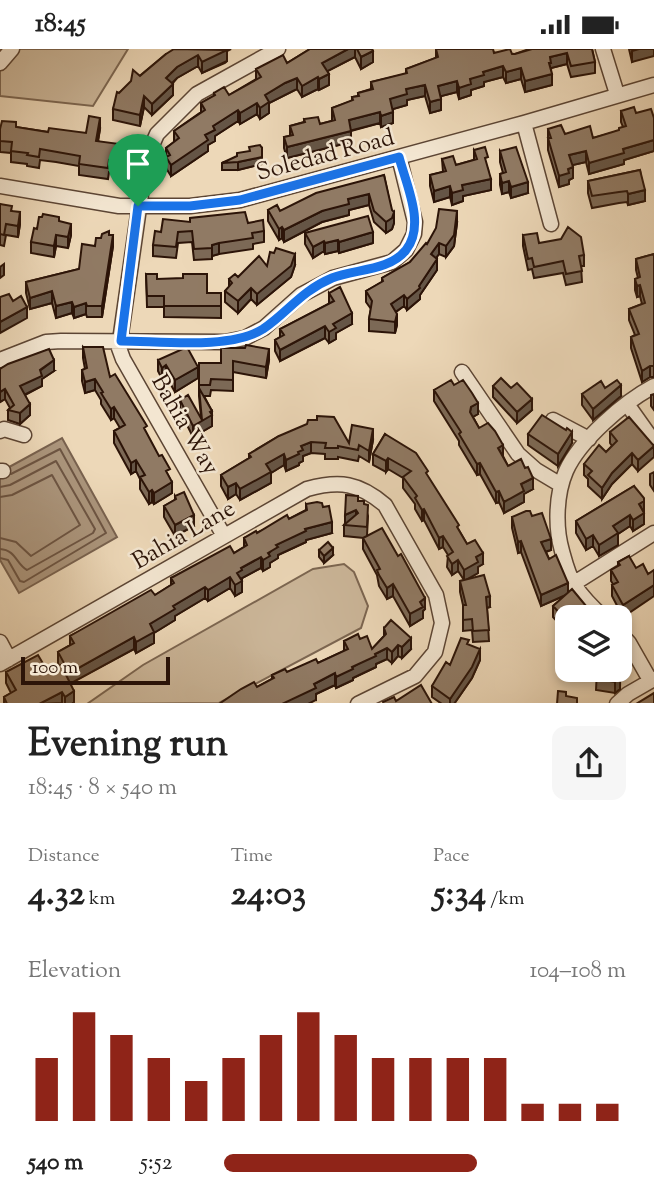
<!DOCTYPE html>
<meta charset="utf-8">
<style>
:root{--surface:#fff;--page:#f6f6f6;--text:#222;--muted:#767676;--accent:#8f2418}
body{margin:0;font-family:"Sorts Mill Goudy",serif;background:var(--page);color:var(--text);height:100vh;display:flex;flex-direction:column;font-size:26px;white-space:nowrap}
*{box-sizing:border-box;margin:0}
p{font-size:23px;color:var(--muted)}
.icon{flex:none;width:38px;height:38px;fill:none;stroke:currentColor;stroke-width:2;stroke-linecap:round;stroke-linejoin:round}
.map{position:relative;height:654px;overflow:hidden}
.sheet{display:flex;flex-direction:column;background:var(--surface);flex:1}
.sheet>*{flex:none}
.controls{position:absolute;left:555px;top:556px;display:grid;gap:14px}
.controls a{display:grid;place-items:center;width:77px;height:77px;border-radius:14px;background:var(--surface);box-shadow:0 4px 10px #0003;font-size:35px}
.scale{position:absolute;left:21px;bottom:18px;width:149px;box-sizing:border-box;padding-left:7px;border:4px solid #2c1408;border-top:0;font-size:19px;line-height:24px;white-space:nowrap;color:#2c1408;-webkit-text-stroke:5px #f3e6d1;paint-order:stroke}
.pin{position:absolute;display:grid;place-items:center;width:60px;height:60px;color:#fff;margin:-72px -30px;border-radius:50% 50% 50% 0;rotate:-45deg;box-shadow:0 0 7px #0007}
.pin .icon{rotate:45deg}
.round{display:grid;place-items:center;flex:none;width:74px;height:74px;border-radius:14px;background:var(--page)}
.summary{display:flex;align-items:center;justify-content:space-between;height:119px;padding:0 28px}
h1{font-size:38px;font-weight:700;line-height:52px}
.stats{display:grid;grid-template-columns:repeat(3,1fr);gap:10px;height:119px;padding:7px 28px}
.stats div{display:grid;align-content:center}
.stats b{font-size:35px;font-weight:700}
.stats small{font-size:19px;font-weight:400}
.stats p{font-size:19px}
.chart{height:196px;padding:14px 28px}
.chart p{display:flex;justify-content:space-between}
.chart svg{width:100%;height:126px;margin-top:7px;stroke:var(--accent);stroke-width:6}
ul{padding:0 28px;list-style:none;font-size:23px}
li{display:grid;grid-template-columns:112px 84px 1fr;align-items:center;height:52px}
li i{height:18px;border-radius:9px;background:var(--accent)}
.status{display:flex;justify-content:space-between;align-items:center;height:49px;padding:0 35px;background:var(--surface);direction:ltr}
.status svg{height:19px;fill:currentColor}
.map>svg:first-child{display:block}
</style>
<div class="status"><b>18:45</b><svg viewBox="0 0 49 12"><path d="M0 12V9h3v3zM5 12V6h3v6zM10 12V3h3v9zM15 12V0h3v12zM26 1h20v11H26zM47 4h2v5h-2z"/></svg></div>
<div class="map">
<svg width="654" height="655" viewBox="0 0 654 655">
<rect width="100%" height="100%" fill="#edd8b8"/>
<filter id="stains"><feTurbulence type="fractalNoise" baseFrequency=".00286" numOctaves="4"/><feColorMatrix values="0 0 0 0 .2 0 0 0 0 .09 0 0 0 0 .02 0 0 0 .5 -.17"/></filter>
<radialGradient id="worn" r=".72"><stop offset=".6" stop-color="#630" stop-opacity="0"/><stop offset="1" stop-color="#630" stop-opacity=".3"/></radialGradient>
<path fill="#ccb79a" stroke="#7c6651" stroke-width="2" d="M0 0H128L93 57 0 47Z
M344 515 354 523 368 557 361 579 219 654 87 655 143 616 313 520Z"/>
<path fill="#ab957c" stroke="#78614e" stroke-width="2" d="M62 389 117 488 19 544 0 511V423Z"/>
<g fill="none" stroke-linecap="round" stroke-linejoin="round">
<path stroke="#6c5442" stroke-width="2" d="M0 438 10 436 56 412 95 480 93 484 27 521C16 515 16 501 0 500
M0 448 12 446 52 426 80 476 31 507 16 493 0 489
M0 509 8 511 20 532 24 533 106 484 60 400 11 425"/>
<g stroke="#5c4534" stroke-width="17">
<path id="minor" d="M603 0 617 45
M0 14 12 0
M524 74 551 175
M0 137 119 157H190L240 151 524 74 654 36
M0 311 46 293 61 292 225 293 245 289 264 279 301 246 333 229 392 213 406 201 414 185 415 173 399 108
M462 323 518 405 536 421 561 436
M627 355 654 393
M553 371 589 390
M0 382 4 380 24 386
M0 422H3
M224 487 123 310 119 299 146 110 157 85 197 45 278 0
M573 535 654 484
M604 569C593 559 583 549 575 537 568 526 565 513 562 502 555 478 556 445 566 422 580 391 624 353 654 337
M620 584 629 594 650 631
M0 593 9 610
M0 615 307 440C340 431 359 434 385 456L436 546 442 574 435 603 415 627 358 655
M617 655 628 645 654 630"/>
</g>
<use href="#minor" stroke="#f3e6d1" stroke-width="14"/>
</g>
<path fill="#7c6956" stroke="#2c1408" stroke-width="2" d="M310 0H372L373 13 361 20 355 8 327 22 329 36 319 41 318 40 302 48 297 40 269 54V64L260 70 257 65 240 75 238 72 215 87V92L208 96V102L171 127 166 119V99L174 93V82L201 63V54L214 47V44L229 46 256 30V20L287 14Z
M436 0 515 5 529 0H592L595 13V24L571 28 567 15 551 19 552 36 525 43 521 30 506 34 503 28 484 33V37L471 41V46L459 50 457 43 441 47V61L430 64 425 47 407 51V56L393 60V74L381 78 380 74 351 82V93L287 109 284 99V88L290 87V77L304 73V70L320 75 332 72V59L352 52V48L358 47V44L371 40V33L406 25V20L436 9Z
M629 0H654L632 13Z
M227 2V12L225 14 202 24 198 17 177 29 172 35 173 46 152 66 144 58 140 77 113 71V60L119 44 166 5Z
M621 62 654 69V102L624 111V115L589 125 586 113 572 116 573 129 569 131V135L559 138 548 101V80L565 85 593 89 619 82 623 78 621 73Z
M16 78 48 83 86 84 100 80 98 92 127 108 125 125 109 123 108 130 79 126V117L56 113 40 111 39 119 27 117V115L11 113V104L0 103V80Z
M262 99V115L238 121H222V114Z
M474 101 488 120 491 141 463 147V152L452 156 450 148 434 153 430 137V126L443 123 442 110 456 116 474 111Z
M500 102 528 144 511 149 509 143 502 145 500 136V125L503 124 500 113Z
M640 121 645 152 628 156 627 153 619 154 592 159 588 144V132Z
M384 126 394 174 392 180 386 184 374 173 369 156 349 161V166L322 173 284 193 282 189 279 191 268 172V161L280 162Z
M0 155 12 162 20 175 18 188 6 186 4 197 0 196Z
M59 172 71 186 68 199 56 197 54 208 31 204V193L37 180Z
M190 173 248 174 264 182V193L253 195V200L219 205 212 207V210L194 211 192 193 178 194 176 209 153 207V196L161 183Z
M457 174 454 197 446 208 439 205 436 209 437 221 420 246V250L407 261 404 257 396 263 397 276 395 284 369 282V270L371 260 366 253V242L382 233V229L410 213 427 195Z
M305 184 373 194 339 204 338 202 325 205 324 202 313 209 305 195Z
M109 186 113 197 102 268H87L86 265 74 269 72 264 56 269 52 254 30 260 26 244V233L79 220 95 197 101 189Z
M523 186 539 194 584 206V217H581L582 233 566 236 563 224 534 229 532 220 528 221 523 197Z
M654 205V328H650L642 333 631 299V288L635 286 629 271V260L642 255 640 247 637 248 635 241V230L638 229 636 221V210Z
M295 216 291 228 257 256 251 250 238 264 225 253V242L229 238V230L238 228 267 217Z
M146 225 157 230 207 244H221V269L164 268V258H147Z
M329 244 352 275 336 284V290L329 294 325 289 280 312 275 302V291L280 288V280L329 255Z
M83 298 110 328 147 386 170 430 172 444 154 455 152 453 149 455 140 440V430L136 422 131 425 114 394V382L120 379 114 369 111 371 101 355V351L95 341 85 344 82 332V321L85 320 83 309Z
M221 299 269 311 266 329 233 323V342L211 341 210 347H204L212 362V377L193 388 180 362V351L201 369 199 347V314H221Z
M158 311 198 329 175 343 166 327 162 330 158 322Z
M0 320 54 322 42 330V337L25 346 30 366 20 375 8 371V361L10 359 5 350 0 353Z
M454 336 478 365 473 368 479 379 503 407 508 417 533 440 524 445V453L504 464 499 453 496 454 480 425 477 426 459 396V392L434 352V341Z
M493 337 511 339 532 361 517 374 493 348Z
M605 339 621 347 593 371 582 356V345Z
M654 345V361L651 357V346Z
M610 383 654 396 638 422 632 415 612 435 602 450 588 437V430L584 426V415L606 403 612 397 610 394Z
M385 385 428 428 467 495 483 515 478 518V524L468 530 490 558 487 559 489 592 473 593 472 581 463 582V556L460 543V532L464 531 458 522 452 526 447 518 448 506 443 498 439 500 424 471 422 472 415 460V455L403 439V429L388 420 386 423 373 416V405Z
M528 385 572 394 558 417 528 396Z
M279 387 349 394 373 391 369 413 359 407 358 412 338 408V410H325V405L311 404 303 407V412L299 414V416L286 422 284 416 271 424V434L240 451 236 445 228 450 221 437V426L249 409V405Z
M654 423V442L650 436V425Z
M634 437 644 475 633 482 630 477 618 485V496L599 507 593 497 586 501 576 484V472Z
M175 447 194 477 175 487 164 468V457L175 451Z
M358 452 364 455 368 467 367 487 425 560 423 562V569L410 577 393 547 387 550 379 537 377 526 363 500V489H364L344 487V476Z
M306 455 332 484 306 491V493L278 506V509L270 514V518L263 522 261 519 242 529V543L235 547 230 539 208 552 205 549 175 567V571L154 584V594L136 604 134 600 70 634 74 653 72 655H4V648L11 644 6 634V623H48L59 617 58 614V603L70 596V587L155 546 171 536V529L234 504 244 498V489L289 470 306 461Z
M532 467 551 501 546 503 549 510 568 534 567 583 553 568V557L566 546 541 557 521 503 518 504 512 479V468Z
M319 501 333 506 324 514 319 508Z
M629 507 623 568 612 547V536L613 535 611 532V521L618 517V513Z
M384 579 411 600 402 609 398 607 392 614 387 610 376 615V618L353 629V631L336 639 335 636 316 645V651L257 638 272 630V626L287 623 318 614 344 602V592L360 590 372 600 384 587Z
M469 596 480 611 472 629 454 655H442L432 648V637Z
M597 621H620V640L615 644 596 641Z"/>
<path fill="#655546" stroke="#2c1408" stroke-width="2" d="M223 0H231L227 2V12L202 24V13Z
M348 0H355V8L322 25V14Z
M639 0H654V7L632 13V2Z
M373 2V13L361 20V8Z
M567 4V15L551 19V25L549 14 550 8Z
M198 6V17L177 29 166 40V29L177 18Z
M503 17V28L484 33V37L471 41V46L459 50V39L470 30 483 23Z
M521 19V30L506 34V23Z
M329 25V36L319 41V30Z
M552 25V36L525 43V32Z
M318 28V40L302 48V37Z
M297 29V40L269 54V64L260 70V59L265 46 285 34Z
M457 32V43L438 48V37Z
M173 35V46L152 66V55Z
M425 36V47L407 51V56L390 61V50L406 40Z
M144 47V58L140 77V66Z
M441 50V61L430 64V53Z
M257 54V65L240 75V64Z
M238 61V72L215 87V92L208 96V102L171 127V116L205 86 213 77Z
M380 63V74L349 82V71Z
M393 63V74L381 78V67Z
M100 69V80L96 103V92Z
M351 82V93L287 109V98Z
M654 91V102L624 111V115L589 125V114L623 100Z
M127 96V108L125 125V114Z
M586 102V113L569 117V106Z
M262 108V115L238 121V113Z
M573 118V129L569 131V135L559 138V127L568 120Z
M491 130V141L463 147V152L452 156V144L462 136Z
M509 132V143L502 145V134Z
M528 133V144L511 149V138Z
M450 137V148L434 153V142Z
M645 141V152L628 156V145Z
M369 145V156L349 161V166L322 173 284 193V181L322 162 348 150Z
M457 162V174L454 197 446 208V197Z
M20 163V175L18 188V177Z
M394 163V174L392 180 386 184V173Z
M71 175V186L68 199V188Z
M282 178V189L279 191V180Z
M373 183V194L339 204V193Z
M56 186V197L54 208V197Z
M113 186V197L102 268V257Z
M338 191V202L325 205V194Z
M324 192V202L313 209V198Z
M219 194V205L212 207V196Z
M439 194V205L431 216V205Z
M295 205V216L291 228 257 256V245Z
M437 210V221L420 246V250L407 261V250L419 237Z
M4 215V226L0 229V218Z
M640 236V247L637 248V237Z
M251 239V250L238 264V252Z
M52 242V254L30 260V249Z
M404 246V257L391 266V255Z
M72 253V264L56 269V257Z
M86 254V265L74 269V258Z
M27 258V269L0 284V273Z
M352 264V275L336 284V290L329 294V283L333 275Z
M397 265V276L395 284V273Z
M325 277V289L280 312V301Z
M269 300V311L266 329V318Z
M54 311V322L42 330V337L20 348V337Z
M166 316V327L162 330V319Z
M650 317V328L642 333V322Z
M198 318V329L175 343V331Z
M95 330V341L85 344V333Z
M621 336V347L593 371V360Z
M5 340V350L0 353V343Z
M532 350V361L517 374V363Z
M478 354V365L471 369 470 363 471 358Z
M30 355V366L20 375V364Z
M114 358V369L111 371V360Z
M212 362V377L193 388V377Z
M373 380V391L369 413V402Z
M572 383V394L558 417V405Z
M311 393V404L303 407V412L299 414V416L286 422V411L301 397Z
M503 396V408L498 399Z
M654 397V408L638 422V411Z
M632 404V415L612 435 602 450V439L612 424Z
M284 405V416L271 424V434L240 451V440L266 415Z
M388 409V420L386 423V412Z
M136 411V422L131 425V414Z
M480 414V425L477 426V415Z
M533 429V440L524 445V453L504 464V453L521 435Z
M172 433V444L154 455V444Z
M236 434V445L228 450V438Z
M152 441V453L149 455V443Z
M499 442V453L496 454V443Z
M644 452V464L639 455Z
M424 460V471L422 472V461Z
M356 461V472L345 476V466Z
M644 464V475L633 482V471Z
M194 466V477L175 487V476Z
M630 466V477L618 485V496L599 507V496L613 477Z
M332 473V484L306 491V493L278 506V509L270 514V518L263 522V511L276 496 305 480Z
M593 486V497L586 501V490Z
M443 487V498L439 500V489Z
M551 490V501L541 504V493Z
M521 492V503L518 504V493Z
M333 499V506L324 514V507Z
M483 504V515L478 518V524L464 532V521L476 508Z
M261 508V519L242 529V543L235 547V536L237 524 241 519Z
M458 511V522L452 526V515Z
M230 528V539L208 552V541Z
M568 534V545L541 557V546Z
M393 535V547L387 550V539Z
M654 536V547L623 568V556Z
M205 538V549L175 567V571L154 584V594L136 604V593L150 575 173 557Z
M490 547V558L486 559V548Z
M425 549V560L423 562V569L410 577V565L420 553Z
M134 588V600L66 637V626Z
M411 589V600L402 609V598Z
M621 594 620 640 615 644V633Z
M398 596V607L392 614V603Z
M387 599V610L376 615V618L353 629V631L336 639V628L375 605Z
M480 600V611L472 629 454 655H450V650Z
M335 624V636L316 645V651L308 655H282L314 635Z
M74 642V653L72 655H65V648Z
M62 643V654L39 655Z"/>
<path fill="#907a64" stroke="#2c1408" stroke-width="2" d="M174 0 227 1 202 13 198 6 177 18 166 29 173 35 152 55 144 47 140 66 113 60 117 43 119 44 131 32 133 21 140 27 166 5Z
M310 0H348L322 14 329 25 319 30 318 28 302 37 297 29 285 34 265 46 269 53 260 59 257 54 240 64 238 61 213 77 215 81 205 86 208 91 171 116 166 108 170 106 166 99 179 89 174 82 205 61 201 54 215 46 214 44 224 38 229 46 261 28 256 20 283 6 287 14Z
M357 0H372L373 2 361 8Z
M436 0H493L494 4 510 0 512 5H515L532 0H592L595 13 571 17 567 4 550 8 551 14H549L552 25 525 32 521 19 506 23 503 17 483 23 484 26 470 30 471 35 459 39 457 32 438 37 441 50 430 53 425 36 406 40 407 45 390 50 393 63 381 67 380 63 349 71 351 82 287 98 284 88 293 86 290 77 305 73 304 70 318 68 320 75 335 71 332 59 353 51 352 48 359 47 358 44 373 40 371 33 407 24 406 20 438 8Z
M634 58 636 64 651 60 654 69V91L623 100 624 104 589 114 586 102 569 106 573 118 568 120 569 124 559 127 548 89H551L548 80 561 76 565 85 590 77 593 89 619 81V79L626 77 621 62Z
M89 67 100 69 96 92 127 96 125 114 109 111 108 119 79 115 80 107 40 100 39 108 27 106 28 104 11 102 12 93 0 92V80L2 72 16 73V78L48 83 49 79 86 84Z
M260 96 262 99V108L238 113 222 114 237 107V104L250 102 249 98Z
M485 98 488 108 485 109 491 130 462 136 463 141 452 144 450 137 434 142 430 126 446 122 442 110 453 107 456 116 477 110 474 101Z
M516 98 528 133 511 138 509 132 502 134 500 125 506 123 500 102Z
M640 121 645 141 628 145 627 142 619 143 592 147 588 132Z
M384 126 392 161 394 163 392 169 386 173 374 162 369 145 348 150 349 155 322 162 284 181 282 178 279 180 268 161 277 156 280 162 316 144Z
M0 155 12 157 11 162 20 163 18 177 6 175 4 186 0 185Z
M439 160 457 162 454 186 446 197 439 194 431 205 437 210 419 237 420 239 407 250 404 246 391 255 397 265 395 273 369 270 372 252 366 242 383 232 382 229 410 213 426 194 427 195 436 179Z
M245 163 248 174 263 171 264 182 252 184 253 189 219 194 212 196V199L194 200 192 182 178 183 176 198 153 196 155 182 161 183 163 170 190 173V169Z
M43 165 59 168V172L71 175 68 188 56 186 54 197 31 193 34 179 37 180 39 168H42Z
M368 167 373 183 339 193 338 191 325 194 324 192 313 198 305 184Z
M568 178 581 188 584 206 579 207 582 222 566 225 563 212 534 218 532 209 528 210 523 186 537 184 539 194 561 190Z
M109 182V186H113L102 257H87L86 254 74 258 72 253 56 257 52 242 30 249 26 233 79 220 82 195 95 197 96 189H101L102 185Z
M276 199 295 205 291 217 257 245 251 239 238 252 225 242 232 234 229 230 235 225 238 228 259 207 267 217 270 203 274 204Z
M654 205V317H650L642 322 631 288 639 285 629 260 645 254 640 236 637 237 635 230 640 228 636 210Z
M146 225H157V230L183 229V225H207V244H221V257H164V247H147Z
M340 238 352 264 333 275 336 279 329 283 325 277 280 301 275 291 284 286 280 280 334 252 329 244Z
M9 245 13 252 21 247 27 258 0 273V248Z
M246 296 269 300 266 318 233 312V331L211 330 210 336H199V314H221V299H245Z
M83 298H103L110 328 115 325 147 377 144 379 159 407 162 406 170 420 166 422 172 433 154 444 152 441 149 443 140 428 145 426 136 411 131 414 114 382 125 376 114 358 111 360 101 344 103 343 95 330 85 333 82 321 87 319Z
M187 298 198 318 175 331 166 316 162 319 158 311Z
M49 300 54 311 40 321 42 327 20 337 30 355 20 364 8 361 14 356 5 340 0 343V320L8 315Z
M501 329 511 339 517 334 532 350 517 363 493 337Z
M451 331 454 336 463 331 472 344 478 354 471 358 470 363 479 379 488 374 495 382 503 396 498 399 508 417 521 410 525 419 528 418 533 429 521 435 524 442 504 453 499 442 496 443 480 414 477 415 459 385 461 383 434 341Z
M617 331 621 336 593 360 582 345 601 332 605 339Z
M199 339 212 362 210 363 212 366 193 377 180 351 188 346 202 371Z
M542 366 566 381 567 379 572 383 558 405 528 385Z
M317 367 334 368 349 394 352 376 373 380 369 402 359 396 358 401 338 397V399H325L326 394 311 393 301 397 303 401 298 403 299 405 286 411 284 405 266 415 271 423 240 440 236 434 228 438 221 426 251 408 249 405 279 387 307 375 308 371H317Z
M629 368 654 397 638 411 632 404 612 424 602 439 588 426 592 422 584 415 599 396 606 403 617 392 610 383Z
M385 385 416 404 428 422 426 424 459 476 457 478 467 495 475 491 483 504 476 508 478 513 464 521 458 511 452 515 447 507 453 503 443 487 439 489 424 460 422 461 415 449 417 447 403 428 411 422 388 409 386 412 373 405Z
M634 437 644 449V452L639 455 644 464 633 471 630 466 613 477 618 484 599 496 593 486 586 490 576 472Z
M184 443 194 466 175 476 164 457 176 450 175 447Z
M346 446 358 447V452H364V455L368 456 367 478 344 476 358 464 356 461 345 466Z
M317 453 322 454 323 458 329 457 332 473 305 480 306 482 276 496 278 498 268 504 270 507 263 511 261 508 241 519 242 521 237 524 242 532 235 536 230 528 208 541 205 538 173 557 175 560 150 575 154 583 136 593 134 588 66 626 74 642 65 648 62 643 39 655H7L4 648 16 641 6 623 38 606 48 623 64 614 58 603 74 594 70 587 151 541 155 546 174 534 171 529 230 497 234 504 247 496 244 489 256 482 257 484 287 466 289 470 307 461 306 455Z
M526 462H530L532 467 542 464 551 490 541 493 549 510 556 506 568 534 541 546 521 492 518 493 512 468Z
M382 479 398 507 401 505 425 549 420 553 423 558 410 565 393 535 387 539 379 526 377 521 380 520 363 489Z
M328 493 333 499 324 507 319 501Z
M629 507 636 519 643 515 648 525 654 521V536L623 556 612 536 618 533 611 521 620 516 618 513Z
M484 526 490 547 486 548 489 581 473 582 472 570 463 571V556H466L460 532Z
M572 540 596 569H567V572L553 557Z
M391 571 411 589 402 598 398 596 392 603 387 599 375 605 376 607 352 618 353 620 336 628 335 624 314 635 316 639 282 655H219L241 640 254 633 257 638 274 629 272 626 285 620 287 623 316 610 318 614 348 600 344 592 358 585 360 590 367 587 372 600 386 585 384 579Z
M461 589 469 591 467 595 480 600 472 618 450 650 432 637 446 613 450 616Z
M620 594H621L620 628 615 633 596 630 597 621H620Z
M421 636 432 655H384L383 653 394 648 396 652Z
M558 642 566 643V647L577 649V655H557Z
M654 644V655H636Z"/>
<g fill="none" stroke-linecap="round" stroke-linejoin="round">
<g stroke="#fff" stroke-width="14">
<path id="route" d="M399 108C406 135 426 176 406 201 390 222 354 220 332 229 301 242 288 263 263 280 230 301 160 292 121 292L138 157H190L240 151Z"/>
</g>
<use href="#route" stroke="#1a73e8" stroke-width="9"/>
</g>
<g text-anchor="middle" stroke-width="5" stroke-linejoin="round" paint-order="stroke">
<g font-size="24" fill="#2c1408" stroke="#f3e6d1">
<text transform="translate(325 105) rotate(-15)" y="8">Soledad Road</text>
<text transform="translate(186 375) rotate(60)" y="8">Bahia Way</text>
<text transform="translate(183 485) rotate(-30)" y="8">Bahia Lane</text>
</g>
</g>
<rect width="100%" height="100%" filter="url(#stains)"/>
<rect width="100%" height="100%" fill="url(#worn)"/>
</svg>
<div class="controls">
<a><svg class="icon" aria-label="layers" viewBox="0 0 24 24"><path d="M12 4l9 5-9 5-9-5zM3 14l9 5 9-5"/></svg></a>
</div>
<div class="scale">100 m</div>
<div class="pin" style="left:138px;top:157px;background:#1e9e55"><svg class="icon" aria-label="arrive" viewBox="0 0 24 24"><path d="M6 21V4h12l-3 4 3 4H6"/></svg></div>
</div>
<section class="sheet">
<div class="summary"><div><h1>Evening run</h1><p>18:45 · 8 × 540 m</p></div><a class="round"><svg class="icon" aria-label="share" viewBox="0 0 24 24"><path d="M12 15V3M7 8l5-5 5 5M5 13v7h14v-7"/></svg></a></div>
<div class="stats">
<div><p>Distance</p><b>4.32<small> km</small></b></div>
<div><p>Time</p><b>24:03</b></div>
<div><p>Pace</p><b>5:34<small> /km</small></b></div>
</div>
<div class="chart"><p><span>Elevation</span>104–108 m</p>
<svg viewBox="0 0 160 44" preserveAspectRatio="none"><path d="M5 44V22M15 44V6M25 44V14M35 44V22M45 44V30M55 44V22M65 44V14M75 44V6M85 44V14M95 44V22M105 44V22M115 44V22M125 44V22M135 44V38M145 44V38M155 44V38"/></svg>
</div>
<ul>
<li><b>540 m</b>5:52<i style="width:63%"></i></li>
</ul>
</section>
